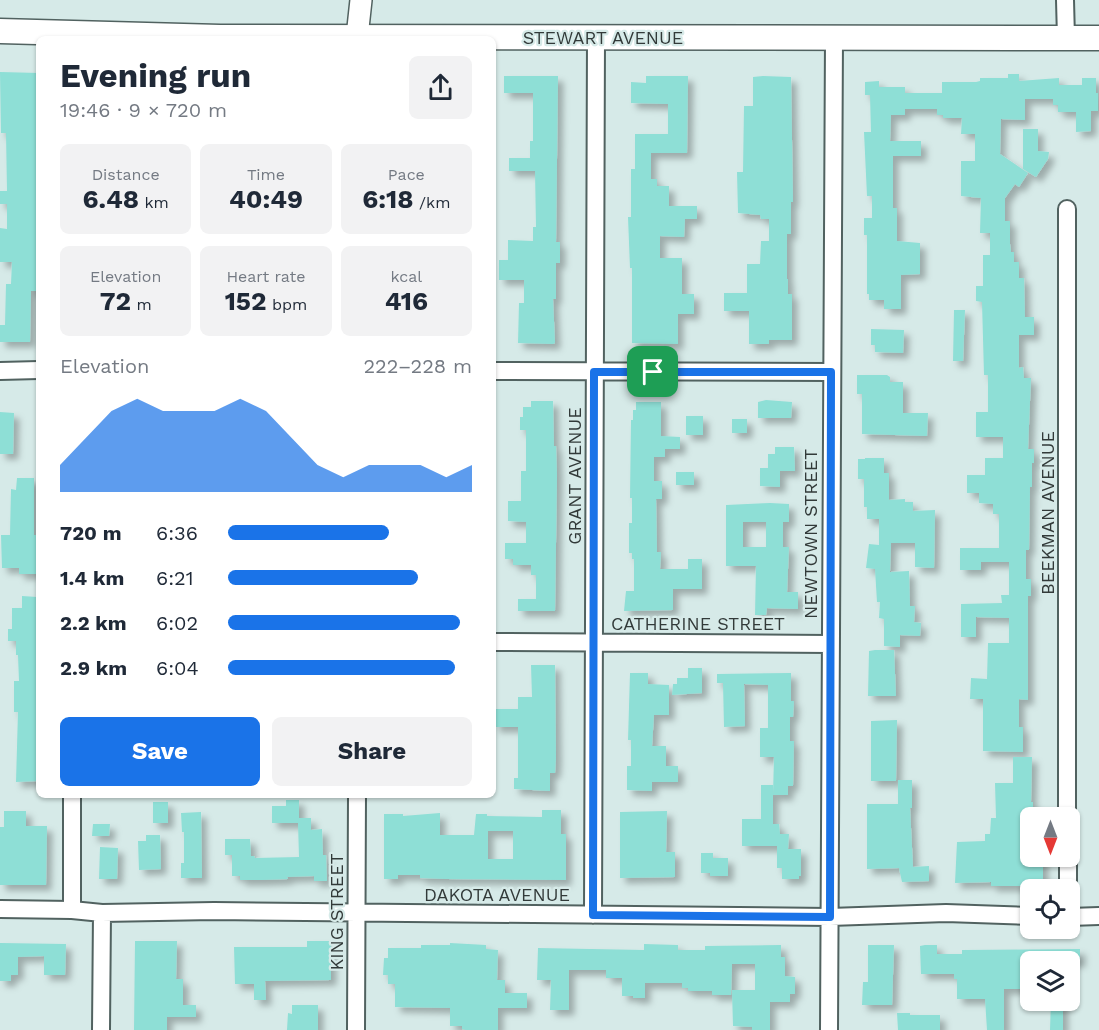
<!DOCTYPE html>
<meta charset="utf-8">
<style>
:root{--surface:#fff;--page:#f2f2f3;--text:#1f2937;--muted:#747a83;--accent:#1a73e8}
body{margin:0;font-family:"Work Sans",sans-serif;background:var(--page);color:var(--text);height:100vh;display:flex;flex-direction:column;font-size:22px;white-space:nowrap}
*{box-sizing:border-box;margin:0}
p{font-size:20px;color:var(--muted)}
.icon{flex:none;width:33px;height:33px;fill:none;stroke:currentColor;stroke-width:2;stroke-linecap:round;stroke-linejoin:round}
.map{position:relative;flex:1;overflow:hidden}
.sheet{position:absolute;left:36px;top:36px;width:460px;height:762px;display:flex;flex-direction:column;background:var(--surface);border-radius:9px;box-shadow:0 2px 4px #0004}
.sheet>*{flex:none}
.needle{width:39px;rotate:180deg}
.fabs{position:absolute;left:1020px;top:807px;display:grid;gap:12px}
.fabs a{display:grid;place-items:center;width:60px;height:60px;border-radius:9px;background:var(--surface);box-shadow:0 2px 4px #0004;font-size:30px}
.pin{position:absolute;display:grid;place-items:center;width:51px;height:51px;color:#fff;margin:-26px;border-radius:12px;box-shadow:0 3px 9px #0006}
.round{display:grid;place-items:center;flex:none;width:63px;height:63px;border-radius:9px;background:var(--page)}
.headline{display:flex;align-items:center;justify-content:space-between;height:102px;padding:0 24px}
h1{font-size:33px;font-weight:700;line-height:45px}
.metrics{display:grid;grid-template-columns:repeat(3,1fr);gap:9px;height:102px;padding:6px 24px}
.metrics div{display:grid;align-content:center;border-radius:9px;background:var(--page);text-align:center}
.metrics b{font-size:26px;font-weight:700}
.metrics small{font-size:16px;font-weight:400}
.metrics p{font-size:16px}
.chart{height:168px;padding:12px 24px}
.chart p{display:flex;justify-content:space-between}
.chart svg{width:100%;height:108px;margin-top:6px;fill:var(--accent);opacity:.7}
.button{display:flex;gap:12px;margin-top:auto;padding:12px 24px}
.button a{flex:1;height:69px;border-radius:9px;background:var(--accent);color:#fff;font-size:24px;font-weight:700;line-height:69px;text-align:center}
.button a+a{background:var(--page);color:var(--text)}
ul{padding:0 24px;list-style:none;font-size:20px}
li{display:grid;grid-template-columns:96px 72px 1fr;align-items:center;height:45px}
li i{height:15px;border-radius:8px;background:var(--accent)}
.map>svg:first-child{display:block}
</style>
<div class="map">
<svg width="1099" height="1030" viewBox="0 0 1099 1030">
<defs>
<filter id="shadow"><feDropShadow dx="5.5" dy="5.5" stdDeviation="3" flood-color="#0004"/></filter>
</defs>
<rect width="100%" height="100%" fill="#d6eae8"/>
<path fill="#8edfd6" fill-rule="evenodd" filter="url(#shadow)" d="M0 72 39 73V291H31L30 342H0V325H5L6 284H11L12 262H0V228L7 229V204H0V191H7L6 133H1Z
M1008 74H1019V81L1059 78V85H1082V78H1096V93H1098V111H1091V131L1076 132V112H1058V105H1053V99H1025V120L1001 119 1000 154 1028 173 1019 187 1015 184 1005 198V221H1010V244L1011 252H1014V262H1019V278H1024L1025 317H1034V335H1019V368L1023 367 1024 378H1031L1028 449H1034V463H1032V487H1030L1029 550H1026V579H1031V596H1028V700L1019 699V727H1023V752L983 751V699H970L971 678 987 679 988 643H1009V618L976 617V637H961V604L1002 603 1001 595H1009V562H981V570H960V548H999V514H993V504L979 503V493H967V475H985V458H1003V437H976V412H988V375H984L982 302 976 301V286H983V255H990V233H980L981 198 961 196V161H975V134H961L962 118H943V115H937V109H905V115H891L890 141H921V156H893V208H897V241L920 243V274L901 275V309H884V300H869V294H867V235H864V218H872V196H867L864 132H871L870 95H865V82L879 81V87H905V93H942V82H976L980 81V78H1008Z
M504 76H558L556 242H560V263H556V299H553L555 343 553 344 518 343 519 303H524V280H499V260H508V240L533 241V227H536L535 171H509V158H530V141H533V93H504Z
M646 76H688L687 153H651V179H657V186H669V206H697V219H685L684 237 660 236V258H682V294H694V314H678V344L632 343V268H630L628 217H631V169H635V134H668V104L631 103V82L646 83Z
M763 76 791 77 793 202H791V234H787V279H788V294H792V340H769V344H749V311H724V293H747V264H760L761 241H769V219H761L760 215 738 213 737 172H743L744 106H753V77Z
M1023 129H1038V151L1049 152 1048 159 1036 177 1023 169Z
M954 310H965L963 361H953Z
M871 329 904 330 903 353 875 352V345H871Z
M857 375H887L890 377V382H903V413H928L927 436 862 434V394H857Z
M766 400 792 402 791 418H758V402Z
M531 401H553L554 446H556L557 475 555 611H518V599H536V575H531V565H513V559H505V543H526V522L508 521V501H521V471H526V430H520V417H523V407H531Z
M636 402H661V436L680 437V449H665V457H654V481H662V499H656L657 552H661L660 569H688V559H702V589H673V610L624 611 626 591H634V559H632V553H629V523H632V498H630L631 420H633V410H636Z
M0 412 14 413 13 454H0Z
M686 416H703V435H686Z
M732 419H747V433H732Z
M775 447H794L795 471H780V487L760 486V468H768V454H775Z
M865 458H884V473H889V500L905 499V502H913V511L935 510 934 568 915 567V543H891L890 572 909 571 910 606H915L914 622 921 623 920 636 900 635V647L884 646V619L879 618 880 602H877L875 569 866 568 869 544 879 545V519H867V507H864V479H858V459H865Z
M676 472H694V485H676Z
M17 478H34V535H36L37 574H19V568H2L1 535H10L11 489 16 490Z
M770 503 789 504V522H783V547H789L787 592H798V609L767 608 766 615H755L756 566H726V505ZM743 522H766V547H743Z
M22 596 37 597V629H39V655H37L36 669V722L39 781 16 782 18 712H14V681H19L18 655H16V641H8V629H12V608H22Z
M875 650H894L896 696H868L869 651Z
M531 665H555L556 758 555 773H550V791L514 789V778H518V727H494V709H518V697H532Z
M688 668H702V693L672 695 673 684H677V678H688Z
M630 673H648V684L669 685V715H654L652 746H666V766H678V782H652V791L627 790V766H631V740H628Z
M791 673V701H794L793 717H790V741H794L793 786H788V795H773L774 757H760V728H768V685L744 684 745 726 724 727 723 683H717V674Z
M897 720 896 781H871V721Z
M1013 757H1032L1031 802H1033V818H1030V856H1043V886H991V882L955 883 957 842 985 841V834H990L991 818H996L995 783H1013Z
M898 780H912V808H910L913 867 929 866V881L902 882 899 868 867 869V804H898Z
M761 785H773V824H779L780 834H789L788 849H801V876H799V879H782V868H777V846H742V819H761Z
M286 800H299V818H311V830L322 829 323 855H326L327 881H314V876L287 877 288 879 262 880H240V876H232V855H225V839H250L251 856H254L255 858 299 857 298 823H272V806H286Z
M153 802H168V823H153Z
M542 810H561V834H566V880L445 879 420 878V875H398V879H384V814H403V816L440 813V835H474L476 814H487V816L542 817ZM488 831H513V859H488Z
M4 811H26V826H47L46 885H0V827H4Z
M667 811 666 852H675V877L620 878V812Z
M201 812 202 878H181V863H184V832H182L181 813Z
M93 824H110L109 836H92Z
M146 835H160L161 869 139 870 138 841H146Z
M100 847 118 848 117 879H99Z
M701 853H713V858H728V876H710V873H701Z
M135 941H177L176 979H183V1005H196V1017H167V1030H134Z
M307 941H331V980L265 981 266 1000H254V984H235L234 947H307Z
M0 943 66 944 65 975H44V956L18 957V975H11V981H0Z
M450 943 486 945V949L498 950 497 980H505V993H527V1008H498V1030H466L462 1029V1026H450V1008L395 1007V984H388V975H383L384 958H388V948H421V945H450Z
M644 944 678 945V950H705V946L781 945V957H785V976L795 977V994H790V1002H770V1030H752V1027L733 1026 732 990H755V964H732L731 995H712V991H688V988H682V983H645V998H633V996H622V978H606V970H569V1010H550L551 980H537L538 948 644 950Z
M868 945H894L892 1005H862L863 982H868Z
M925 945H937V954H962V950L1080 949V962H1030V989H1004V1030H987L985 999H957V979H954V974H921L920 946Z
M1051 1000H1063V1030H1050Z
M292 1005H318V1030H287L288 1013 292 1014Z
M897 1013H910V1015H940V1030H898Z"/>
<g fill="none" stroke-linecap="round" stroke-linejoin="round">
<g stroke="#516260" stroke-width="20">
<path id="minor" d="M1065 0 1066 38
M1067 209V818
M0 371 39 370
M494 371 831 372
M494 642 830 644
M1068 856V890
M0 909 72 910 102 913 214 911 830 917 946 913 1030 916
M72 910V795
M593 915 596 38
M1070 917 1099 916
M101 1030 102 913
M356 1030 357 795
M829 1030 834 38"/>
</g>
<g stroke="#516260" stroke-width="24">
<path id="tertiary" d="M357 37 361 0"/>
</g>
<g stroke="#516260" stroke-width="27">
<path id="secondary" d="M0 31 220 37 1099 38"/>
</g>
<use href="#minor" stroke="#fff" stroke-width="16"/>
<use href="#tertiary" stroke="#fff" stroke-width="21"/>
<use href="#secondary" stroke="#fff" stroke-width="24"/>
</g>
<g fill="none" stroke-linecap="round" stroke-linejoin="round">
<g stroke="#fff" stroke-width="12">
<path id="route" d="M594 372H831L830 917 593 915Z"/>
</g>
<use href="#route" stroke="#1a73e8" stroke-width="8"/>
</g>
<g text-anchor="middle" stroke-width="4.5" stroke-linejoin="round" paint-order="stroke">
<g font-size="18" fill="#323a39" stroke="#d6eae8">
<text x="603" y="44">STEWART AVENUE</text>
<text transform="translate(575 476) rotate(-90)" y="6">GRANT AVENUE</text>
<text transform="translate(1048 513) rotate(-90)" y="6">BEEKMAN AVENUE</text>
<text transform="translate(811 534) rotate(-90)" y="6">NEWTOWN STREET</text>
<text x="698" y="630">CATHERINE STREET</text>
<text x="497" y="901">DAKOTA AVENUE</text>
<text transform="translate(337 912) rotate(-90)" y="6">KING STREET</text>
</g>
</g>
</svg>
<div class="fabs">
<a><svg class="needle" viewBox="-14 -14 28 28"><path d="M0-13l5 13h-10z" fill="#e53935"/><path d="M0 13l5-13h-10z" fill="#747a83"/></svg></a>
<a><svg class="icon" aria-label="locate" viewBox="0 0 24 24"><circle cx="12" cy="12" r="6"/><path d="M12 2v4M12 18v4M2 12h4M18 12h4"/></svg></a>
<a><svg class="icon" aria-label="layers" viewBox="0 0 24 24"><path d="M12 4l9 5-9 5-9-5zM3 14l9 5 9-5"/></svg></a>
</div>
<div class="pin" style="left:653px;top:372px;background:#1e9e55"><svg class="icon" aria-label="arrive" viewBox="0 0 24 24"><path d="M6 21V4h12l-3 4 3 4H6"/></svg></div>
<section class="sheet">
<div class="headline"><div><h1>Evening run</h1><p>19:46 · 9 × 720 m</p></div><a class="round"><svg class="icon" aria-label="share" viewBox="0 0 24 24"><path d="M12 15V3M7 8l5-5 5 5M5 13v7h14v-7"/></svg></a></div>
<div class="metrics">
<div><p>Distance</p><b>6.48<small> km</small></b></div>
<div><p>Time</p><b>40:49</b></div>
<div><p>Pace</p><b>6:18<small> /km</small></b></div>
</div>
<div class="metrics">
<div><p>Elevation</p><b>72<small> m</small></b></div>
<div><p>Heart rate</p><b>152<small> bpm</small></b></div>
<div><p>kcal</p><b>416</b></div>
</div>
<div class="chart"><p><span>Elevation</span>222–228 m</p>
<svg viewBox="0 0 160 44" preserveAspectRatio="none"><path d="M0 44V33L10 22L20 11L30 6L40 11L50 11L60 11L70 6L80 11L90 22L100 33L110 38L120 33L130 33L140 33L150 38L160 33V44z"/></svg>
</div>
<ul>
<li><b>720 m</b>6:36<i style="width:66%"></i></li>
<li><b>1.4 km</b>6:21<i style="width:78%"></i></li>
<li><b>2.2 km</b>6:02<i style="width:95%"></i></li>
<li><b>2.9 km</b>6:04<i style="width:93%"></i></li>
</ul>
<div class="button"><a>Save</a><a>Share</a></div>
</section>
</div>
